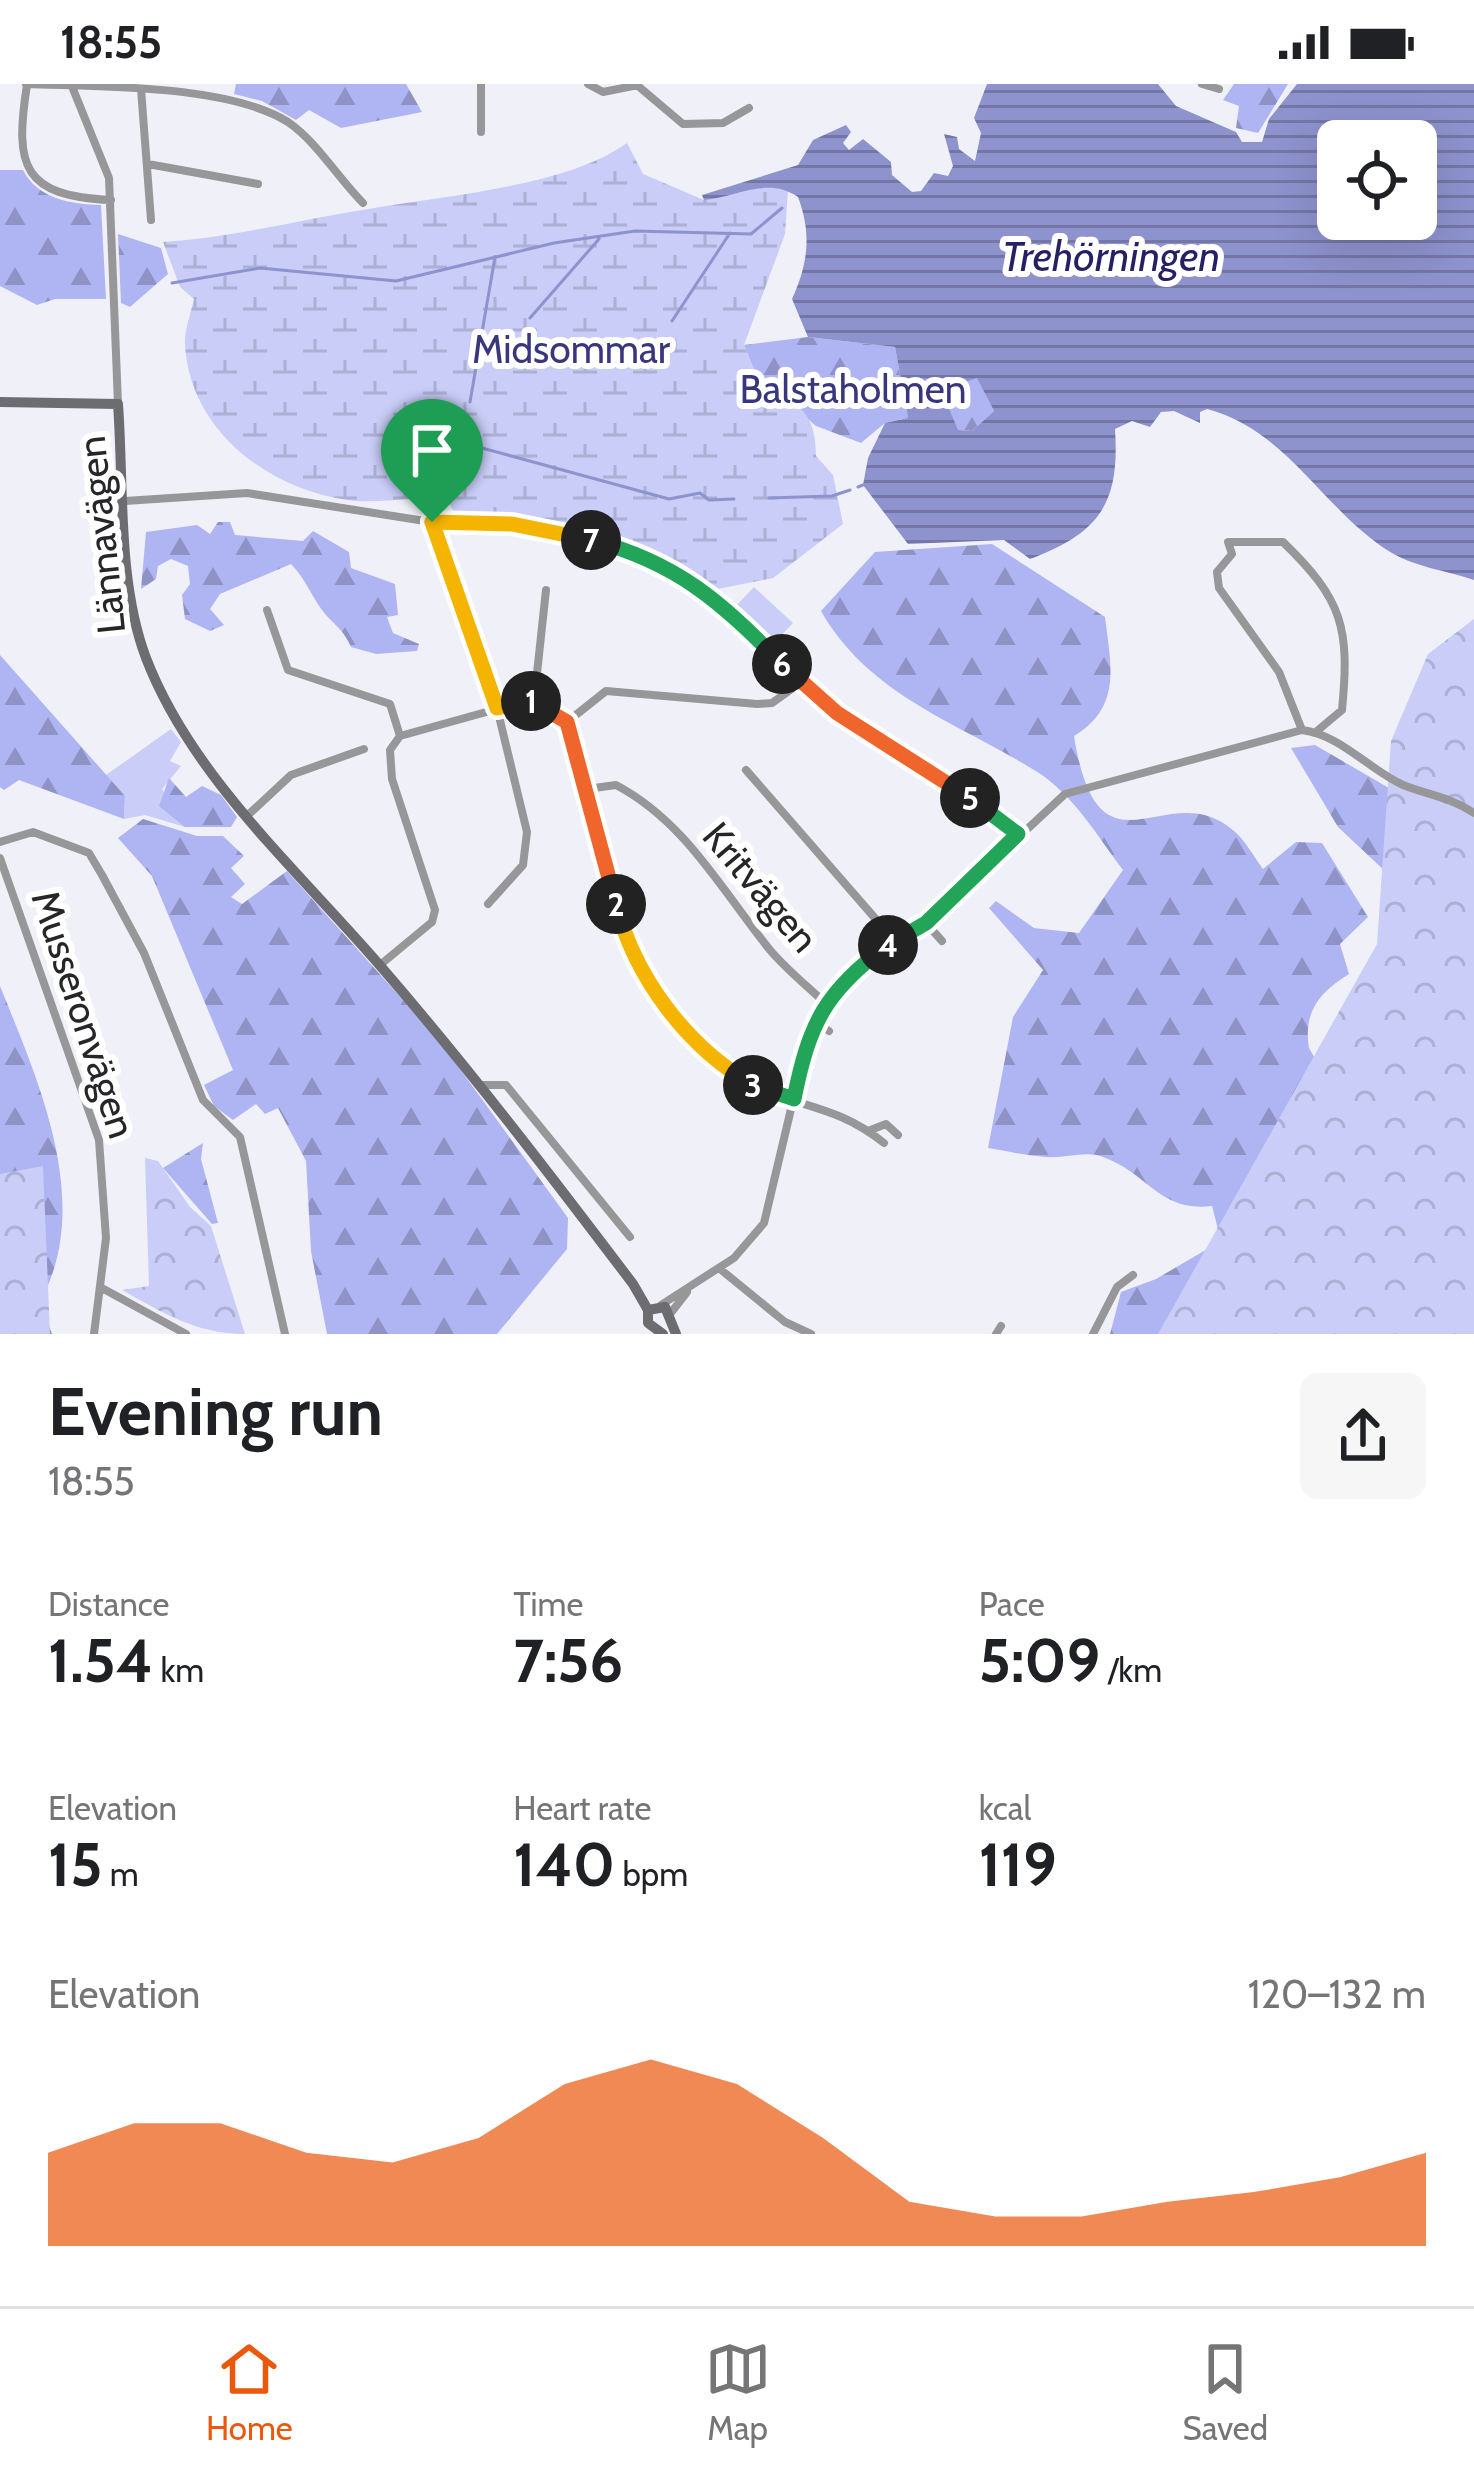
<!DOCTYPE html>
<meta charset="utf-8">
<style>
:root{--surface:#fff;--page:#f6f6f6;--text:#202124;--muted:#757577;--line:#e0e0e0;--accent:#ea580c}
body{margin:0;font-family:Cabin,sans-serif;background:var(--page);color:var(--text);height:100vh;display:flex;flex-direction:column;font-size:45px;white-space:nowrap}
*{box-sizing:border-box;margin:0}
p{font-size:39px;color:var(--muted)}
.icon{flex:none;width:66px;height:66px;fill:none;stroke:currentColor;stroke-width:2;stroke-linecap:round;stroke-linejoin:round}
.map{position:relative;height:1250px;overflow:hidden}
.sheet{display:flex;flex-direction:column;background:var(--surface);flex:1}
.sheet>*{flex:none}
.fabs{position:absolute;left:1317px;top:36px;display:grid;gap:24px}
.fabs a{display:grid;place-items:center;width:120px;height:120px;border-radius:18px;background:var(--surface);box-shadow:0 12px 48px #0002;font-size:60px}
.pin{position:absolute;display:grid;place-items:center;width:102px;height:102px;color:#fff;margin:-123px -51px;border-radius:50% 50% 50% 0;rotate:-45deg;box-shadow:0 0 12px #0007}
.pin .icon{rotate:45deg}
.km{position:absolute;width:60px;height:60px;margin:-30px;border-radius:50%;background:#222;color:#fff;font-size:33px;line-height:60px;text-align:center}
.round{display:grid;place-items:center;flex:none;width:126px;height:126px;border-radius:18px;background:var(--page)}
.overview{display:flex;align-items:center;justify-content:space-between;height:204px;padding:0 48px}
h1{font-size:66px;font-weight:800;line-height:90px}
.stats{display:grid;grid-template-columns:repeat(3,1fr);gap:18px;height:204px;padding:12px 48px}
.stats div{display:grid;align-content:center}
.stats b{font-size:60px;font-weight:800}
.stats small{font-size:33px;font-weight:400}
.stats p{font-size:33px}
.chart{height:336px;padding:24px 48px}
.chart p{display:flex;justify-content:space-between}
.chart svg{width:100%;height:216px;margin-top:12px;fill:var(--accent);opacity:.7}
.status{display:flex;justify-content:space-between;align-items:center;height:84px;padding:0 60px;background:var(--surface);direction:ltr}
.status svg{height:33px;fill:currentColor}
.tabs{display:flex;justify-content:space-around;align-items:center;height:168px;border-top:3px solid var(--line);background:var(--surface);font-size:33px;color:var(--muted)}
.tabs a{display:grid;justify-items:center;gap:6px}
.tabs .selected{color:var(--accent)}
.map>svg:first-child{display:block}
</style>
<div class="status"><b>18:55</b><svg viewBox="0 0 49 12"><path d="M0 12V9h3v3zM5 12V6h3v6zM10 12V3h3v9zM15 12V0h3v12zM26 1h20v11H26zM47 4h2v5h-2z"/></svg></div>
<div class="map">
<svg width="1474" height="1250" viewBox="0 0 1474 1250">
<defs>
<pattern id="forest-firs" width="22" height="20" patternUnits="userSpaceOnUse" patternTransform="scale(3)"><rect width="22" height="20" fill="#afb4f2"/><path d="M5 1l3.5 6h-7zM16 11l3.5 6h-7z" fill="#8e92c4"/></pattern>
<pattern id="wetland-marsh" width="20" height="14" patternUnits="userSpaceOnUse" patternTransform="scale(3)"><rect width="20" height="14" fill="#c9cdf7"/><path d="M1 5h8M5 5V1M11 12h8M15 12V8" fill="none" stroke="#acb0d4"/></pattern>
<pattern id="park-crowns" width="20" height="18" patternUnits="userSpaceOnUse" patternTransform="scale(3)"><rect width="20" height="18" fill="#c9cdf7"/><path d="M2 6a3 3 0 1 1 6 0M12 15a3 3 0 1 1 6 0" fill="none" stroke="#acb0d4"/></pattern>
<pattern id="water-rules" width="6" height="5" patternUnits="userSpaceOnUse" patternTransform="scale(3)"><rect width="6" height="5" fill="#8e92cd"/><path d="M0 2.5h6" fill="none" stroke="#7477a6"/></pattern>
</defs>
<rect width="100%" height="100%" fill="#f0f1f8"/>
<path fill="#c9cdf7" d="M754 503 793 539 773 560 734 524Z
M171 645 181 658 170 677 181 682 162 705 185 743 145 731 124 735 125 712 106 691Z"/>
<path fill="url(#forest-firs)" d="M236 0H406L422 28 341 44 309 26 296 36 262 17 234 10Z
M1234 0H1288L1258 49 1236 44 1239 22 1223 16Z
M0 86H23C38 115 70 120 101 121L106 215H55L37 221 0 202Z
M118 150 161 164 168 190 130 223 121 219Z
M808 253 895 263 908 334 885 339 861 359 816 342 777 308 761 303 744 261Z
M977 293 994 327 972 347 957 346 948 322 960 300Z
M218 438H230L235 451 303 457 313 447 349 468 351 484 395 500 398 531 387 533 393 549 419 560 417 567 376 570 351 563C344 547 337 543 326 531 312 515 307 496 291 480L220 510 210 525 224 541 210 547 185 535 182 511 190 500 188 482 171 475 158 482 156 495 141 505 146 448 197 441 210 450Z
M992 460 1105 533C1111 582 1122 623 1074 652 1099 807 1167 688 1234 747 1245 756 1254 773 1263 785L1296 758 1322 759 1368 833 1340 860 1349 890C1320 908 1303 927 1309 964L1474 1250H1110L1121 1208 1156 1195 1221 1157 1212 1122C1158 1128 1150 1090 1103 1073 1086 1066 1064 1075 1046 1073 1027 1072 1007 1067 988 1064L1013 933 1043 886 989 824 996 817 1034 844 1079 849 1123 786C1098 753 1074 712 1039 689 960 639 870 613 821 527L875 468Z
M0 571 125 712 124 735 19 696 4 706 0 703Z
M1315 661 1401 711 1387 789 1338 743 1291 664Z
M169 694 186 713 202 702 221 711 237 733 231 743H185L159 722Z
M143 735 197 752H223L244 772 231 784 245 800 231 813 242 820 287 787 439 956 568 1134 567 1165 497 1250H327L311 1167 306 1077 278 1024 265 1030 256 1020 233 1036 214 1022 204 1001 233 986 152 792 118 754Z
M0 902C39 999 94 1119 40 1218L52 1250H0Z
M203 1059 201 1075 218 1139 212 1140 163 1084Z"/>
<path fill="url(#wetland-marsh)" d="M627 59 643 90 704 116 764 102 788 106 785 150 744 261 761 303C800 316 816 331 816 372L833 391 843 440 773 494 713 506 655 468 534 435 455 430 449 419C417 409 381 421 347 416 269 405 190 347 185 261 184 247 191 229 194 215L180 203 163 158C237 153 307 134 380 123 452 111 569 101 627 59Z"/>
<path fill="url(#park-crowns)" d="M1474 535V1250H1158L1377 860 1391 657 1428 570Z
M145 1074 158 1077 190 1123 211 1142 245 1250C197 1250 163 1229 122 1206L149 1202Z
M43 1082 50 1250H0V1090Z"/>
<path fill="url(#water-rules)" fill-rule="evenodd" d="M987 0H1158L1176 22 1236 48 1242 58H1262L1269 35 1297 0H1474V496C1445 486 1413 483 1387 466 1322 424 1287 346 1207 325L1200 328V339L1174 327 1161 328 1150 343 1132 337 1115 345C1120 419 1100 449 1030 475L1004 456 908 460 863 401 868 374 885 339 908 334 895 263 808 253 792 215C808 180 812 150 798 113 767 92 737 113 704 116L702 111 798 81 813 56 846 41 851 48 843 59 849 66 863 55 891 78 892 91 912 108 921 107 934 89 948 92 953 82 944 50 957 53 959 65 975 77 981 49 974 34ZM1338 57H1416V135H1338ZM977 294 994 327 972 347 958 346 948 322 960 300Z"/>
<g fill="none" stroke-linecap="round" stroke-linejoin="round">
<path stroke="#8e92cd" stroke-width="3" d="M172 199 260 184 396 197 554 159 635 147 751 150 782 124
M530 234 599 155
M672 237 730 149
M470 318 495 173
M471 361 669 415 700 409 709 416 734 415
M858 403 863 401
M769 414 832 412 850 406"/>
<path stroke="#97979a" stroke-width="8" d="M26 0C99 3 227 0 288 38 318 59 337 93 363 119
M71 0 109 94 118 320
M588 0 603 8 638 1
M1202 0 1219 5
M27 1C14 83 23 112 111 116
M638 2 683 40 723 39 749 24
M141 5 151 136
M481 48V0
M148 80 258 100
M125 417 247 409 444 440 546 444 620 463 672 484 722 520 837 629 1018 750
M432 438 497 624 527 748 523 781 488 820
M267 526 288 586 390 620 400 652 390 666 392 695 435 826 432 838 380 881
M534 617 546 506
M567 638 606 607 757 620 772 619 800 599
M1302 646 1279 588 1219 504 1217 488 1232 470 1228 458H1283C1343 516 1350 544 1342 626L1317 647
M400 652 526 617 545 622 567 638C606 767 617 916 742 994 791 1025 832 1017 884 1059
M746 686 894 856
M587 705 616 701C686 738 722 807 770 866 787 886 806 901 825 919
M248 731 291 691 364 665
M0 758 33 748 89 769 102 791 144 869 203 1016 240 1053 285 1250
M0 774 99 1056 106 1154 94 1250
M926 839 942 857
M814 937 829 947
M481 1001H506L630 1153
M868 1047 886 1040 898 1051
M720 1185 785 1238 811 1250
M100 1203 186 1250
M661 1221 734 1174 764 1139 809 949 825 919 858 882 926 839 1065 710 1302 646C1341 651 1368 685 1403 701 1428 711 1450 713 1474 729
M670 1230 687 1208
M996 1250 1001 1242
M1093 1250 1117 1203 1133 1191"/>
<path stroke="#6c6c71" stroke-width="10" d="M0 318 118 320C124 402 117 497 146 574 192 694 301 789 383 885 471 987 552 1093 633 1200L648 1226V1239L663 1250
M648 1226 665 1223 676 1250"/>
</g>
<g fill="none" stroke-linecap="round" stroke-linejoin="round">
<g stroke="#fff" stroke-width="24">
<path id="split-1" d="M432 438 497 624 531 617"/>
</g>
<g stroke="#fff" stroke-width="24">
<path id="split-2" d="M531 617 567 638 616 820"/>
</g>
<g stroke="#fff" stroke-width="24">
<path id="split-3" d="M616 820C635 894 687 963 753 1001"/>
</g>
<g stroke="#fff" stroke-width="24">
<path id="split-4" d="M753 1001 794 1015C809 940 825 907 888 861"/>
</g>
<g stroke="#fff" stroke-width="24">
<path id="split-5" d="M888 861 926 839 1018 750 970 714"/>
</g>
<g stroke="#fff" stroke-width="24">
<path id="split-6" d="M782 580 837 629 970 714"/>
</g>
<g stroke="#fff" stroke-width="24">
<path id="split-7" d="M591 456C677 478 721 518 782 580"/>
</g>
<g stroke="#fff" stroke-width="24">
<path id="split-8" d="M432 438 512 440 591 456"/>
</g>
<use href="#split-1" stroke="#f5b400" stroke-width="15"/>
<use href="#split-2" stroke="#f0652b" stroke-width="15"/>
<use href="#split-3" stroke="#f5b400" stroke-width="15"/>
<use href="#split-4" stroke="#22a559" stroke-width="15"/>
<use href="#split-5" stroke="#22a559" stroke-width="15"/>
<use href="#split-6" stroke="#f0652b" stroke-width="15"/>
<use href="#split-7" stroke="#22a559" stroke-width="15"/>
<use href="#split-8" stroke="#f5b400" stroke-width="15"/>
</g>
<g text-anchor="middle" stroke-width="12" stroke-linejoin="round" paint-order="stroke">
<g font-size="39" fill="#39367e" stroke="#fff">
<text x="571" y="279">Midsommar</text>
<text x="853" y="319">Balstaholmen</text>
</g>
<g font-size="39" fill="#262629" stroke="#fff">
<text transform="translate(101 451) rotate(-96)" y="14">Lännavägen</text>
<text transform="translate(761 803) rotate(50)" y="14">Kritvägen</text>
<text transform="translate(84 930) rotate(72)" y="14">Musseronvägen</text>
</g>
<g font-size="42" font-style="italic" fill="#261f66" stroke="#fff">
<text x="1111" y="187">Trehörningen</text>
</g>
</g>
</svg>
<div class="fabs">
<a><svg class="icon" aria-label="locate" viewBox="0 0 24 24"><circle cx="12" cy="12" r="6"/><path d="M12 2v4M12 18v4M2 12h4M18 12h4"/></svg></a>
</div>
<div class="pin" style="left:432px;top:438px;background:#1e9e55"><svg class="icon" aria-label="arrive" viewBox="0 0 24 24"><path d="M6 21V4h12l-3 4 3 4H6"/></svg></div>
<b class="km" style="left:531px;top:617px">1</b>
<b class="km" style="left:616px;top:820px">2</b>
<b class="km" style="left:753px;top:1001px">3</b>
<b class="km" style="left:888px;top:861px">4</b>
<b class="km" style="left:970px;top:714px">5</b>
<b class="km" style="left:782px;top:580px">6</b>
<b class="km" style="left:591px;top:456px">7</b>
</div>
<section class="sheet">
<div class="overview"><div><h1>Evening run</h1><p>18:55</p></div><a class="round"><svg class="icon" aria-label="share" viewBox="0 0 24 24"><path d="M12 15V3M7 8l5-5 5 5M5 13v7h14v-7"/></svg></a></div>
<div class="stats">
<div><p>Distance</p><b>1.54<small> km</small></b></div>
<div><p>Time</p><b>7:56</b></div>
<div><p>Pace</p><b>5:09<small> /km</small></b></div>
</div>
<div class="stats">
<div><p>Elevation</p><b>15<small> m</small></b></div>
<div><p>Heart rate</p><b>140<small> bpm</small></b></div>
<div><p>kcal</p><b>119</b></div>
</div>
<div class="chart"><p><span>Elevation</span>120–132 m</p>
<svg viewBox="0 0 160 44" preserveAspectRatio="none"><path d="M0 44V25L10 19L20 19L30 25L40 27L50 22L60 11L70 6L80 11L90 22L100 35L110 38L120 38L130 35L140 33L150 30L160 25V44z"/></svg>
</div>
</section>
<nav class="tabs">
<a class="selected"><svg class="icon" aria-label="home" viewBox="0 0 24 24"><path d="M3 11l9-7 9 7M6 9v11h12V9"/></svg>Home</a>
<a><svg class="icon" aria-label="map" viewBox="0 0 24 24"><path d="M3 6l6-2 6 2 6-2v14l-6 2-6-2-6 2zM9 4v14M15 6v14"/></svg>Map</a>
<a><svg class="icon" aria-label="saved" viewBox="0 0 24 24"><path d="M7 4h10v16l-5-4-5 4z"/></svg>Saved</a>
</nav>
